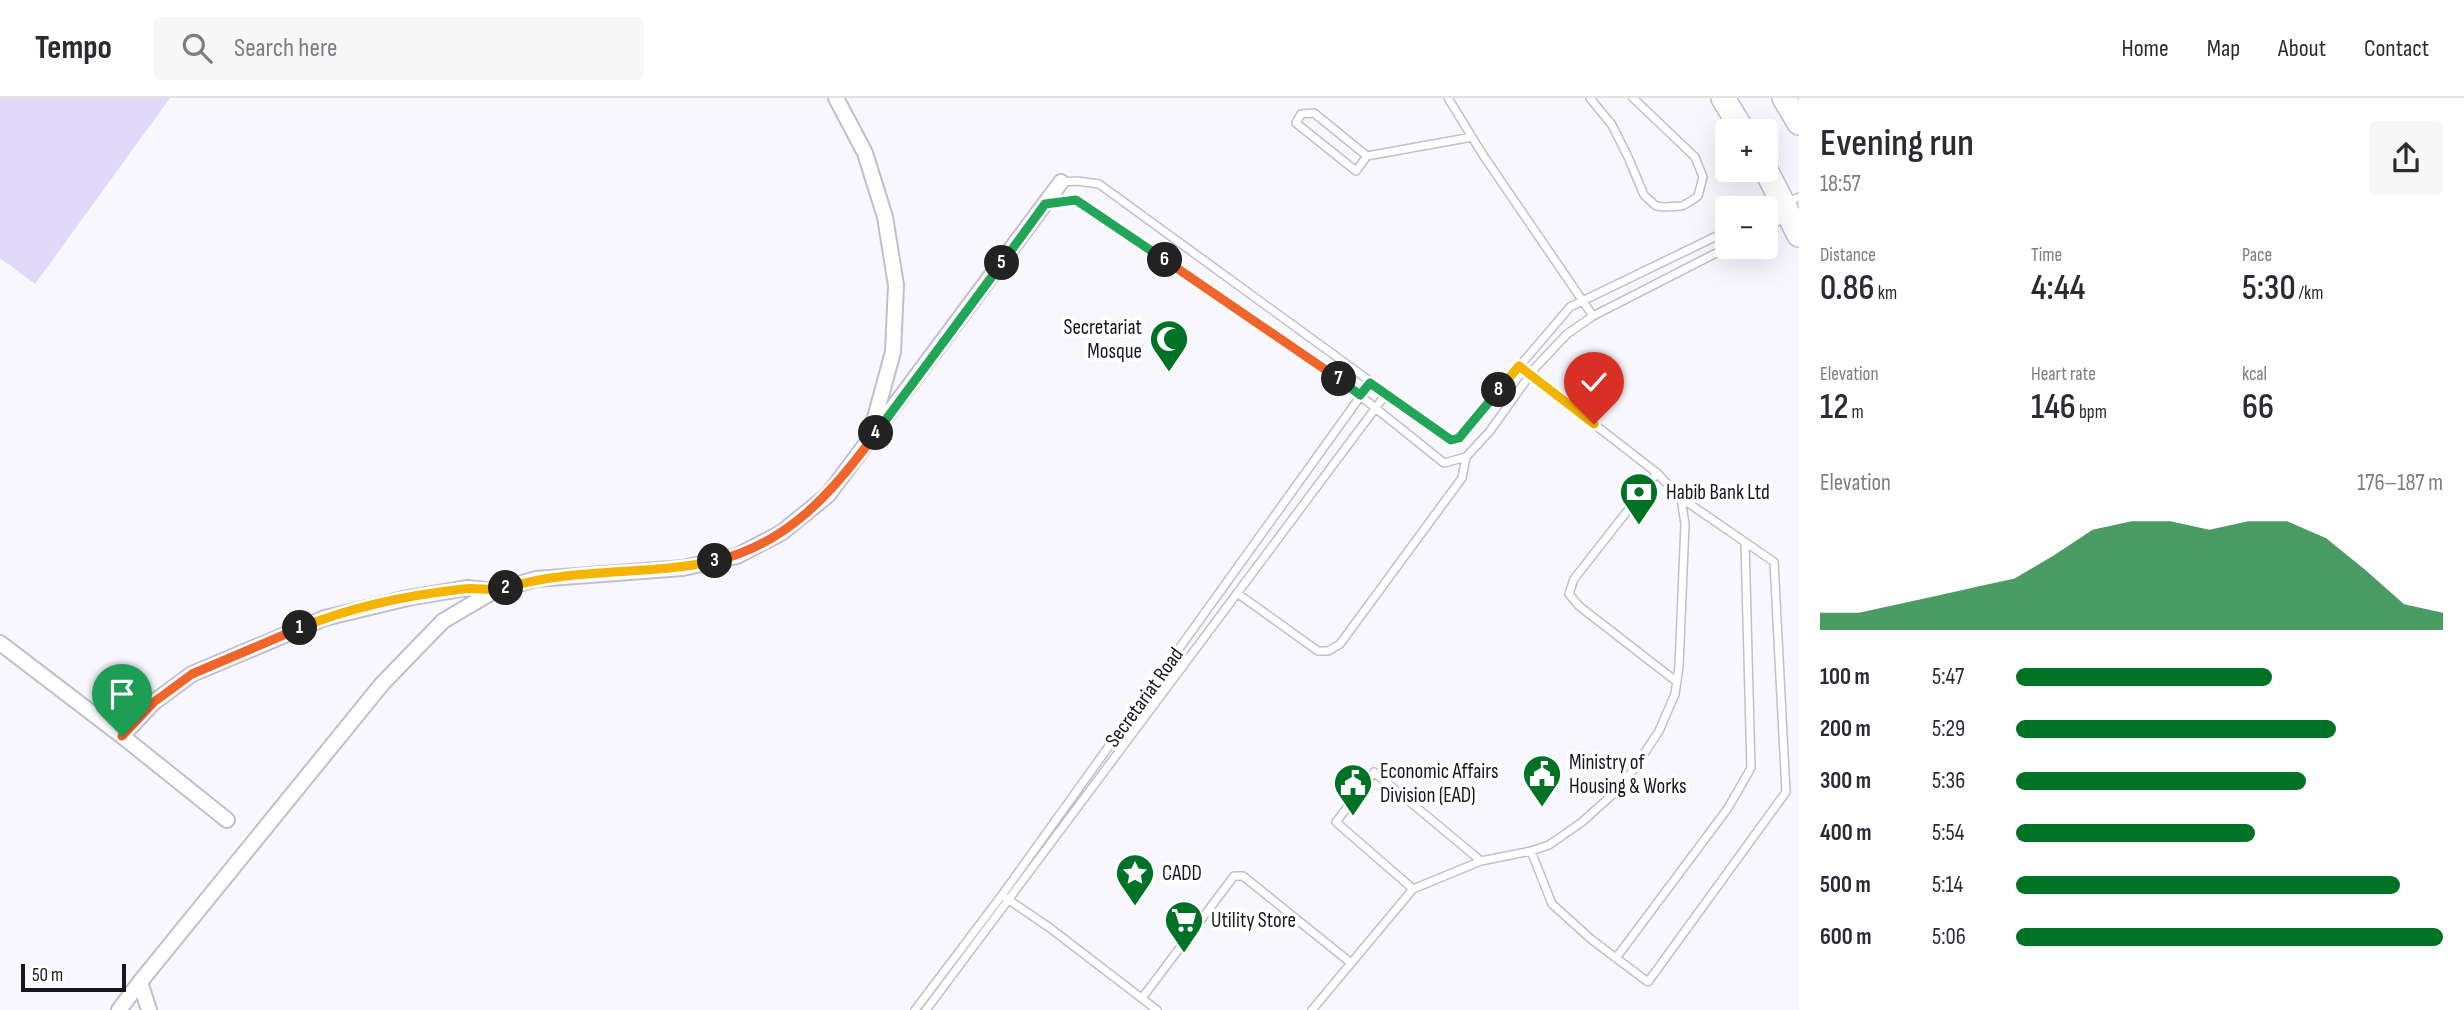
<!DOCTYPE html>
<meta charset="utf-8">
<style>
:root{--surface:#fff;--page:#f7f7f7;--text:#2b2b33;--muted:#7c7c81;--line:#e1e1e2;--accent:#007225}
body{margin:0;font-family:"Sofia Sans Condensed",sans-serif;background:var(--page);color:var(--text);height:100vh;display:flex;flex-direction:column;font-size:26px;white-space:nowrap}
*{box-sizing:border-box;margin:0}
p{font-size:23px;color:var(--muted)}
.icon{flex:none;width:38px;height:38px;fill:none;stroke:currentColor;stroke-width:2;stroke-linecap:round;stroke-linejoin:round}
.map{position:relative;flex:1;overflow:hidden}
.drawer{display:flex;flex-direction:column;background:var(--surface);width:665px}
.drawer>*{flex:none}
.tools{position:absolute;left:1715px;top:21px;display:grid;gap:14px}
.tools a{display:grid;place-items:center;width:63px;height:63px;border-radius:7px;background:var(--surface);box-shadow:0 7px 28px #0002;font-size:35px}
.scale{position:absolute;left:21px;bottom:18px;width:105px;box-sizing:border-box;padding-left:7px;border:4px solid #19171e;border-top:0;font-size:19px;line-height:24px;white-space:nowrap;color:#19171e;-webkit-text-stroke:5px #fff;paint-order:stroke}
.pin{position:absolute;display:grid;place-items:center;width:60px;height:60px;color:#fff;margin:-72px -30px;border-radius:50% 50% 50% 0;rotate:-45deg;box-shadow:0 0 7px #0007}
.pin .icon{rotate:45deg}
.km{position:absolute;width:35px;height:35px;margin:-18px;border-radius:50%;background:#222;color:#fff;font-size:19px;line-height:35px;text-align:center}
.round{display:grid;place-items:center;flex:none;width:74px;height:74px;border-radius:7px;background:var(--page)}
.headline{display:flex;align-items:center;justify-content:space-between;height:119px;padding:0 21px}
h1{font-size:38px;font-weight:600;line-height:52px}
.metrics{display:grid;grid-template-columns:repeat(3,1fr);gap:10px;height:119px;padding:7px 21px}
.metrics div{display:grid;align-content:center}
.metrics b{font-size:35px;font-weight:600}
.metrics small{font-size:19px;font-weight:400}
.metrics p{font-size:19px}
.chart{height:196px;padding:14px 21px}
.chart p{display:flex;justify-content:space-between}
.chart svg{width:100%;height:126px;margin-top:7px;fill:var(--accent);opacity:.7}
ul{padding:0 21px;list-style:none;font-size:23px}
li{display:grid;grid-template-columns:112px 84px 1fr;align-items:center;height:52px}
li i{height:18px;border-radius:9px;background:var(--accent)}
header{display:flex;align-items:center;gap:42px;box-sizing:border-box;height:98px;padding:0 35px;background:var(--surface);border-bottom:2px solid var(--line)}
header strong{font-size:33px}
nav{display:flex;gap:38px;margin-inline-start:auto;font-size:24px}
.search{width:490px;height:63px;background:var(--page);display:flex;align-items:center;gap:18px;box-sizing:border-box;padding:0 24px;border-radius:7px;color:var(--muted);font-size:26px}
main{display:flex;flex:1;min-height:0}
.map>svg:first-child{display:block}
</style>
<header>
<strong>Tempo</strong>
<div class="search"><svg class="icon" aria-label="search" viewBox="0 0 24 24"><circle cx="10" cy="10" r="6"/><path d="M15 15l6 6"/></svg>Search here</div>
<nav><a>Home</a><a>Map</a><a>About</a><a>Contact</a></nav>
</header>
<main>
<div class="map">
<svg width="1799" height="912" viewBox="0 0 1799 912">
<rect width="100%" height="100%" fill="#f8f7fe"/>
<path fill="#e1d9f9" d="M0 0H170L35 186 0 160Z"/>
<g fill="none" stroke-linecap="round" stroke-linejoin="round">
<g stroke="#c2bed0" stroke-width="10">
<path id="service" d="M1448 0 1483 57 1593 218
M1590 0 1612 27 1628 59 1644 97 1656 108 1664 109 1682 108 1691 103 1698 98 1703 79 1695 59 1633 0
M1367 58 1356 73 1296 25 1301 16 1314 15 1367 58 1472 39
M1061 84 1077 83 1099 86 1451 342 1459 339 1570 209 1727 133
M1049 105 1076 102 1333 276 1444 365 1466 359 1490 333 1535 270 1567 236 1593 218 1728 149
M1766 115 1799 99
M1766 130 1786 119
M1657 375 1574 481 1569 496 1579 508 1677 584
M1237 495 1318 553H1328L1340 546 1462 380 1466 359
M1531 753 1552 806 1592 842 1648 884 1786 694 1774 464 1681 400
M1413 791 1336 724 1374 674 1481 763
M1006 800 1050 830 1157 912
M1616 860 1728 710 1751 670 1745 445
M1142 900 1234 778H1243L1351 865
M915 912 1002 797 1370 285
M926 912 1386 296
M1312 912 1413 791 1481 763 1531 753 1549 747 1582 724 1612 697 1634 671 1659 633 1675 596 1679 568 1685 426 1681 400 1657 375 1519 268"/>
</g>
<g stroke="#c2bed0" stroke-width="18">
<path id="minor" d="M836 0 865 55 885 119 896 187 893 254 870 338
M0 545 122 638 154 604 192 576 325 520 408 500 467 490 494 493 536 481 683 470 737 458 781 435 828 397 1061 84
M122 638 227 722
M119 912 140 884
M149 912 140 884 382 586 443 523 494 493"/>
</g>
<g stroke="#c2bed0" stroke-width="26">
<path id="primary" d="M1723 0 1743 33
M1784 0 1799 25
M1766 72 1799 137"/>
</g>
<use href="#service" stroke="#fff" stroke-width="7"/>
<use href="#minor" stroke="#fff" stroke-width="14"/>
<use href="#primary" stroke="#fff" stroke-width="23"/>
</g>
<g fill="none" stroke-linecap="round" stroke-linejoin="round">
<g stroke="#fff" stroke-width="14">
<path id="split-1" d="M122 638 154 604 192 576 300 530"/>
</g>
<g stroke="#fff" stroke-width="14">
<path id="split-2" d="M300 530C351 509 409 497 463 491 478 489 491 494 506 490"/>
</g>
<g stroke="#fff" stroke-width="14">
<path id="split-3" d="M506 490C574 469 646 478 715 463"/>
</g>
<g stroke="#fff" stroke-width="14">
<path id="split-4" d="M715 463C788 446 834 393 876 335"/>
</g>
<g stroke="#fff" stroke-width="14">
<path id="split-5" d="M876 335 1002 165"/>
</g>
<g stroke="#fff" stroke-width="14">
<path id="split-6" d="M1002 165 1045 106 1076 102 1165 162"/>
</g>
<g stroke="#fff" stroke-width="14">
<path id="split-7" d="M1165 162 1339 281"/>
</g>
<g stroke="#fff" stroke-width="14">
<path id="split-8" d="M1339 281 1360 297 1370 285 1451 342 1459 340 1499 292"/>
</g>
<g stroke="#fff" stroke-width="14">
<path id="split-9" d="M1499 292 1519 268 1594 326"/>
</g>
<use href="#split-1" stroke="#f0652b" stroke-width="9"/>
<use href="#split-2" stroke="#f5b400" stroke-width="9"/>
<use href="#split-3" stroke="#f5b400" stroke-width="9"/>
<use href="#split-4" stroke="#f0652b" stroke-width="9"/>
<use href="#split-5" stroke="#22a559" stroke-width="9"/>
<use href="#split-6" stroke="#22a559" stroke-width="9"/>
<use href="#split-7" stroke="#f0652b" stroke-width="9"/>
<use href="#split-8" stroke="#22a559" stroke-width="9"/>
<use href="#split-9" stroke="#f5b400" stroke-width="9"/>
</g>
<defs>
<g id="mosque-pin" transform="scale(2.0125)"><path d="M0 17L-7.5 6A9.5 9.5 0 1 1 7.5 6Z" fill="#007225" stroke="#fff"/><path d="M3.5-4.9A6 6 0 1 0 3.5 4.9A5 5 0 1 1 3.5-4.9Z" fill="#fff"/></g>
<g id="bank-pin" transform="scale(2.0125)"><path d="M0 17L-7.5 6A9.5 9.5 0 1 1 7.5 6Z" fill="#007225" stroke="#fff"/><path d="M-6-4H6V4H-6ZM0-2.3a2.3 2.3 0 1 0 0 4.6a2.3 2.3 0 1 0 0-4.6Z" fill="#fff"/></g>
<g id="civic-pin" transform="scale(2.0125)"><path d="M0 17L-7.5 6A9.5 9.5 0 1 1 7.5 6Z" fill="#007225" stroke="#fff"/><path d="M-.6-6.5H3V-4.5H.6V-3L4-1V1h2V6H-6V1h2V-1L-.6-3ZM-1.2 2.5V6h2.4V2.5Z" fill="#fff"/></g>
<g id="sight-pin" transform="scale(2.0125)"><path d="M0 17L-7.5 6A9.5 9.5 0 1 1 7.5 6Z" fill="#007225" stroke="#fff"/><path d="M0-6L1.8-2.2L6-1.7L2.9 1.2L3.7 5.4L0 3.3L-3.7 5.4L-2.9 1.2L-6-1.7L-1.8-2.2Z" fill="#fff"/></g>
<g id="supermarket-pin" transform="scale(2.0125)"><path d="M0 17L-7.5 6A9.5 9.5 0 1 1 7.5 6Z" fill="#007225" stroke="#fff"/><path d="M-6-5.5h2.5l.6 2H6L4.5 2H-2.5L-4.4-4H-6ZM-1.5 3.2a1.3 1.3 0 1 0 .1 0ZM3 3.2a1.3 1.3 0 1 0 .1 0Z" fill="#fff"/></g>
</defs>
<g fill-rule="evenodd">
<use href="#mosque-pin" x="1169" y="241"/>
<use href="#bank-pin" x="1639" y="394"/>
<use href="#civic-pin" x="1542" y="676"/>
<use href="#civic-pin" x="1353" y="685"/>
<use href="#sight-pin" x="1135" y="775"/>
<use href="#supermarket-pin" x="1184" y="822"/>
</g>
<g text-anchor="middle" stroke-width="7" stroke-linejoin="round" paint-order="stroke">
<g font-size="21" fill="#19171e" stroke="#fff" text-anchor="start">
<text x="1142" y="236" text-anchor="end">Secretariat<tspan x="1142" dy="24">Mosque</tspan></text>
<text x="1666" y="401">Habib Bank Ltd</text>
<text x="1569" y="671">Ministry of<tspan x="1569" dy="24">Housing &amp; Works</tspan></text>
<text x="1380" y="680">Economic Affairs<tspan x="1380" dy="24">Division (EAD)</tspan></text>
<text x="1162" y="782">CADD</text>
<text x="1211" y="829">Utility Store</text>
</g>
<g font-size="21" fill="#19171e" stroke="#fff">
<text transform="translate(1144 599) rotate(-54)" y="7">Secretariat Road</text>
</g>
</g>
</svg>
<div class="tools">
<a>+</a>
<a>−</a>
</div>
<div class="scale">50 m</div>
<div class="pin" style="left:122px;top:638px;background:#1e9e55"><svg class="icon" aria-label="arrive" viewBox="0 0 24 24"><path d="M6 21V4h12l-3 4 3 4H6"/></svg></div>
<div class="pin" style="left:1594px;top:326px;background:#d93025"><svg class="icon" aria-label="check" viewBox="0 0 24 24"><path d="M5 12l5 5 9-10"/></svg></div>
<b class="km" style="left:300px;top:530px">1</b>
<b class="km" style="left:506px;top:490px">2</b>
<b class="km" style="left:715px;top:463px">3</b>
<b class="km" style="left:876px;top:335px">4</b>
<b class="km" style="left:1002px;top:165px">5</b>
<b class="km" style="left:1165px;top:162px">6</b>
<b class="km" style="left:1339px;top:281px">7</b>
<b class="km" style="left:1499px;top:292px">8</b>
</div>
<section class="drawer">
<div class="headline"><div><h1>Evening run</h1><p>18:57</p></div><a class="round"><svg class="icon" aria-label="share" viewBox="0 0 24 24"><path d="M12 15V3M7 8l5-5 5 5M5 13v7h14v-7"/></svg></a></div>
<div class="metrics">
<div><p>Distance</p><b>0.86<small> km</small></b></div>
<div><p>Time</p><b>4:44</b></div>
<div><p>Pace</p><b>5:30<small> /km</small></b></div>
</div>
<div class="metrics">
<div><p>Elevation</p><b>12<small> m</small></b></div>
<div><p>Heart rate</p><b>146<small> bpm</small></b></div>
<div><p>kcal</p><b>66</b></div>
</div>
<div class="chart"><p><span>Elevation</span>176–187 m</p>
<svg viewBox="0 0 160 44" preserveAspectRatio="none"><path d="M0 44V38L10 38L20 35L30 32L40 29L50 26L60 18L70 9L80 6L90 6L100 9L110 6L120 6L130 12L140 23L150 35L160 38V44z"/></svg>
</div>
<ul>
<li><b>100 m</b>5:47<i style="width:60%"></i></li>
<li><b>200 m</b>5:29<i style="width:75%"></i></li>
<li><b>300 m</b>5:36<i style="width:68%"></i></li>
<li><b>400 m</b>5:54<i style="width:56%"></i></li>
<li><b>500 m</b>5:14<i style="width:90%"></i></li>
<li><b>600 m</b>5:06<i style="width:100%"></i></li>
</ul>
</section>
</main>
